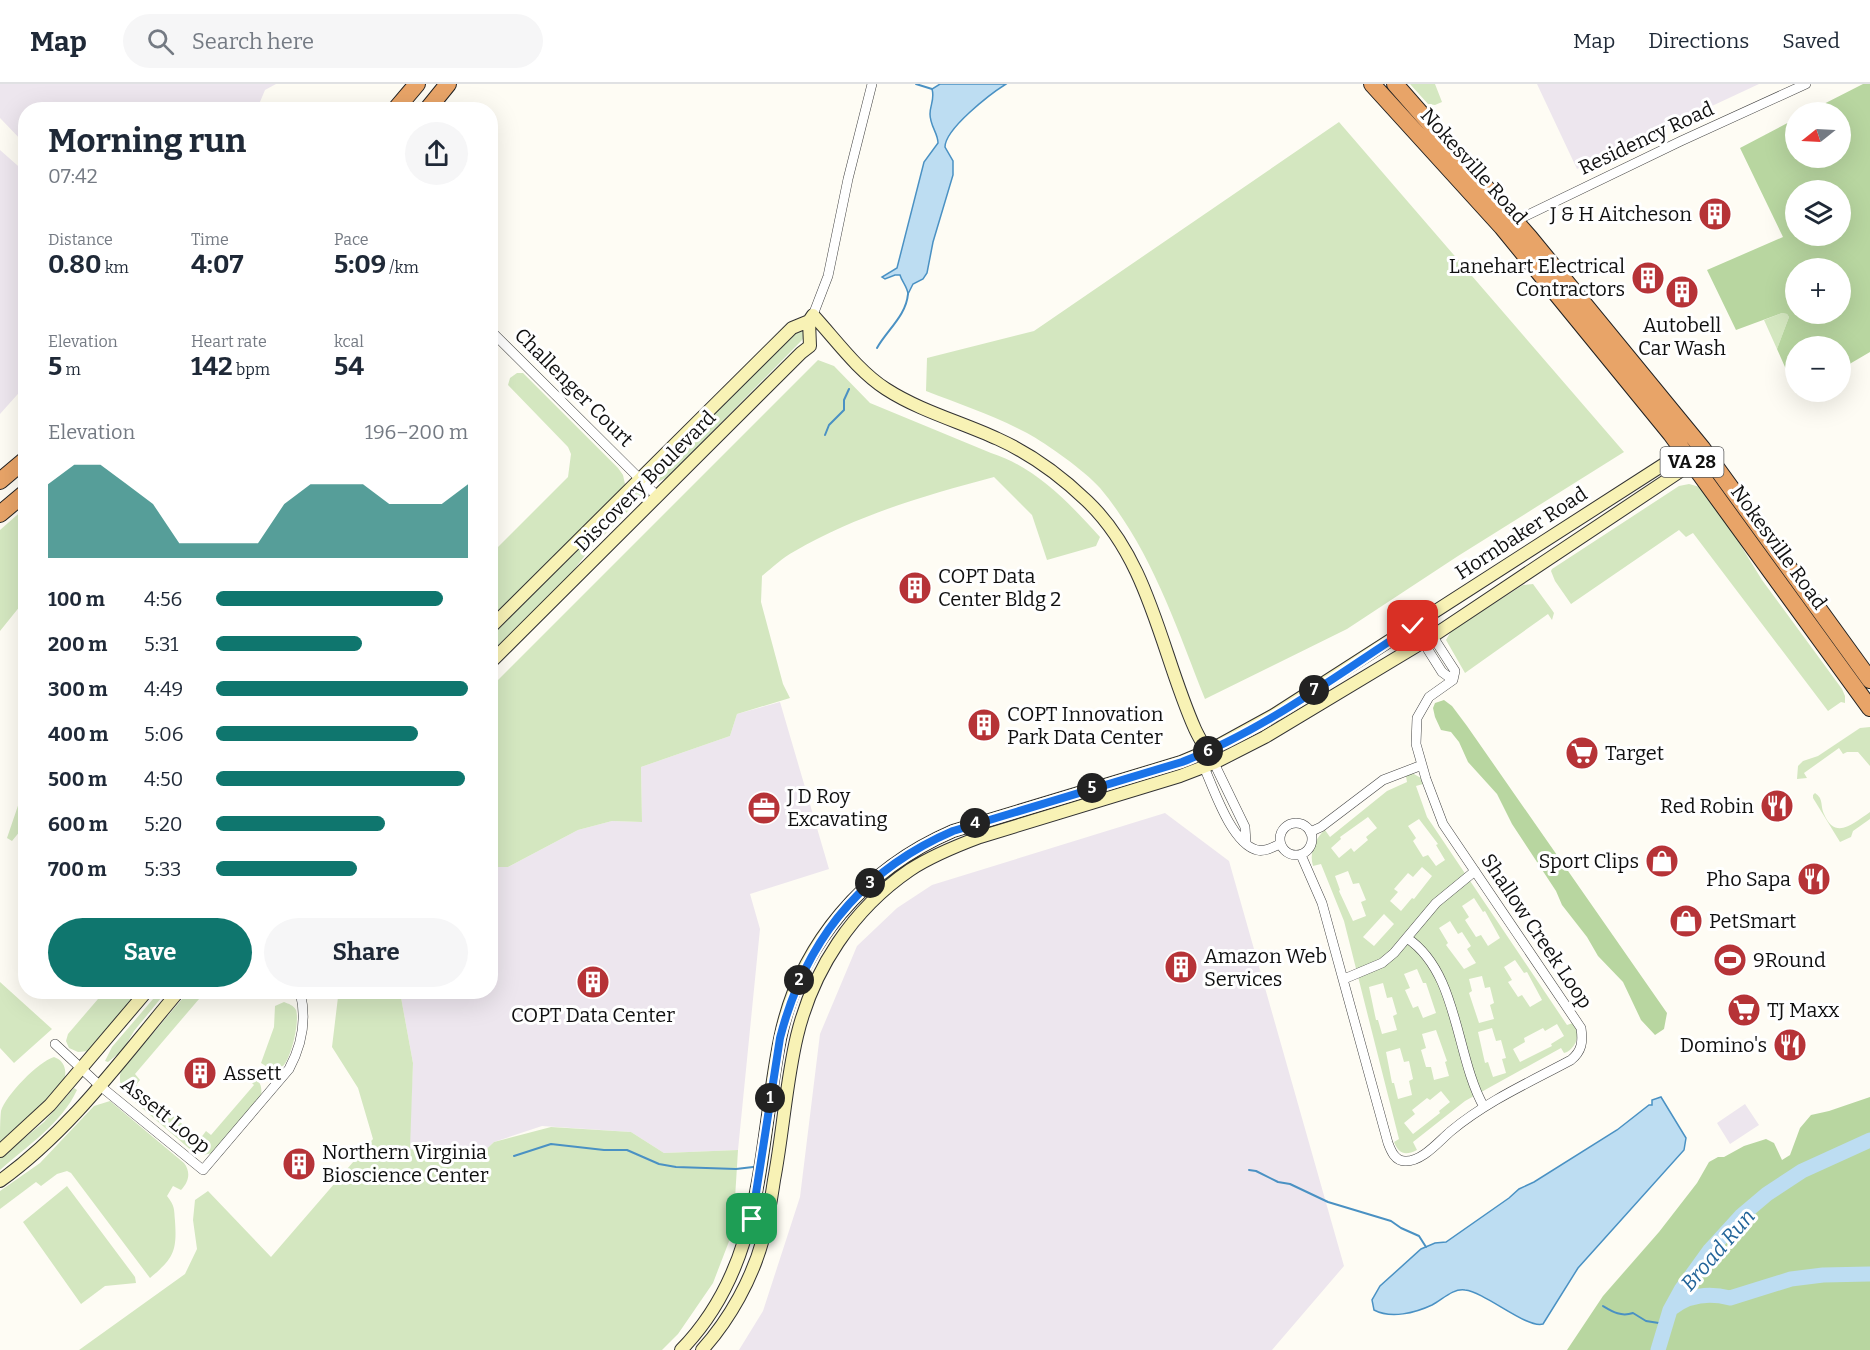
<!DOCTYPE html>
<meta charset="utf-8">
<style>
:root{--surface:#fff;--page:#f6f6f7;--text:#1f2937;--muted:#747a83;--line:#e0e1e3;--accent:#0f766e}
body{margin:0;font-family:Bitter,serif;background:var(--page);color:var(--text);height:100vh;display:flex;flex-direction:column;font-size:22px;white-space:nowrap}
*{box-sizing:border-box;margin:0}
p{font-size:20px;color:var(--muted)}
.icon{flex:none;width:33px;height:33px;fill:none;stroke:currentColor;stroke-width:2;stroke-linecap:round;stroke-linejoin:round}
.map{position:relative;flex:1;overflow:hidden}
.drawer{position:absolute;left:18px;top:18px;width:480px;height:897px;display:flex;flex-direction:column;background:var(--surface);border-radius:24px;box-shadow:0 6px 24px #0002}
.drawer>*{flex:none}
.needle{width:39px;rotate:252deg}
.tools{position:absolute;left:1785px;top:18px;display:grid;gap:12px}
.tools a{display:grid;place-items:center;width:66px;height:66px;border-radius:50%;background:var(--surface);box-shadow:0 6px 24px #0002;font-size:30px}
.pin{position:absolute;display:grid;place-items:center;width:51px;height:51px;color:#fff;margin:-26px;border-radius:12px;box-shadow:0 3px 9px #0006}
.km{position:absolute;width:30px;height:30px;margin:-15px;border-radius:50%;background:#222;color:#fff;font-size:16px;line-height:30px;text-align:center}
.round{display:grid;place-items:center;flex:none;width:63px;height:63px;border-radius:32px;background:var(--page)}
.head{display:flex;align-items:center;justify-content:space-between;height:102px;padding:0 30px}
h1{font-size:33px;font-weight:700;line-height:45px}
.stats{display:grid;grid-template-columns:repeat(3,1fr);gap:9px;height:102px;padding:6px 30px}
.stats div{display:grid;align-content:center}
.stats b{font-size:26px;font-weight:700}
.stats small{font-size:16px;font-weight:400}
.stats p{font-size:16px}
.chart{height:168px;padding:12px 30px}
.chart p{display:flex;justify-content:space-between}
.chart svg{width:100%;height:108px;margin-top:6px;fill:var(--accent);opacity:.7}
.button{display:flex;gap:12px;margin-top:auto;padding:12px 30px}
.button a{flex:1;height:69px;border-radius:36px;background:var(--accent);color:#fff;font-size:24px;font-weight:700;line-height:69px;text-align:center}
.button a+a{background:var(--page);color:var(--text)}
ul{padding:0 30px;list-style:none;font-size:20px}
li{display:grid;grid-template-columns:96px 72px 1fr;align-items:center;height:45px}
li i{height:15px;border-radius:8px;background:var(--accent)}
header{display:flex;align-items:center;gap:36px;box-sizing:border-box;height:84px;padding:0 30px;background:var(--surface);border-bottom:2px solid var(--line)}
header strong{font-size:28px}
nav{display:flex;gap:33px;margin-inline-start:auto;font-size:21px}
.search{width:420px;height:54px;background:var(--page);display:flex;align-items:center;gap:15px;box-sizing:border-box;padding:0 21px;border-radius:33px;color:var(--muted);font-size:22px}
.map>svg:first-child{display:block}
</style>
<header>
<strong>Map</strong>
<div class="search"><svg class="icon" aria-label="search" viewBox="0 0 24 24"><circle cx="10" cy="10" r="6"/><path d="M15 15l6 6"/></svg>Search here</div>
<nav><a>Map</a><a>Directions</a><a>Saved</a></nav>
</header>
<div class="map">
<svg width="1870" height="1266" viewBox="0 0 1870 1266">
<rect width="100%" height="100%" fill="#fefcf4"/>
<path fill="#ede6ee" d="M0 0H276L265 6 257 25 26 26 25 60 0 34Z
M1537 0H1759L1577 85Z
M0 66 26 89 25 302 0 330Z
M780 618 829 785 750 810 760 845 738 1066 664 1069 631 1048 542 1042 494 1058 476 1075 409 1065 413 979 400 908H490L491 783H508L578 746 612 737 642 738 641 683 730 652 737 630Z
M1165 729 1229 777 1344 1182 1272 1266H739L763 1227 800 1113 820 950 857 862 897 824 932 801Z
M1745 1020 1759 1041 1730 1060 1717 1039Z"/>
<path fill="#d4e7c0" fill-rule="evenodd" d="M1410 0H1435L1442 18 1435 21 1428 20Z
M1339 38 1624 368 1458 472 1347 545 1205 615C1176 542 1151 465 1100 404 1085 387 1047 360 1027 349 995 332 960 320 926 307L927 274 1034 247Z
M1782 229 1787 230 1789 233 1777 265 1764 236Z
M801 246 805 247 803 255 668 393 656 399 653 397 654 388 792 248Z
M818 276 834 282 870 319 991 369C1036 383 1070 420 1100 453L1096 462 1047 476 1032 431 994 393C926 411 857 431 795 467 783 473 773 483 762 492L761 518 783 600 790 614 737 630 730 652 641 683 642 738 612 737 578 746 508 783H491V603Z
M517 289H523L618 384 623 391 625 400 619 408 491 536V470L568 393 571 370 568 363 508 301 510 294Z
M1689 400 1700 403 1722 431 1762 496 1842 605 1845 612V619L1841 618 1828 627 1693 449 1686 453 1679 446 1571 520 1555 497 1551 487 1552 485 1679 402Z
M638 407H641L642 411 638 417 590 465 570 491 491 571V551L633 409Z
M25 424V516L0 547V446Z
M1533 500 1552 526 1554 529 1552 536 1548 530 1465 589 1446 556 1451 547 1523 501Z
M1870 643V682L1858 668H1847L1843 670 1839 664 1804 689 1807 694 1797 695 1798 682 1803 677 1818 672 1860 644Z
M1412 689 1421 694 1423 700 1416 702 1427 733 1567 941 1573 939C1580 949 1578 961 1567 968L1564 969 1561 964 1465 1017 1413 1058 1417 1066C1405 1072 1399 1070 1394 1058L1399 1055 1344 837 1321 780 1313 782C1309 769 1315 754 1325 746L1330 753 1387 707 1407 698 1406 692ZM1368 733 1377 744 1366 753 1368 756 1354 768 1351 764 1339 774 1331 764 1341 755 1340 753ZM1419 735 1438 760 1436 761 1445 776 1436 782 1428 771 1423 773 1413 757 1416 754 1408 742ZM1422 783 1432 792 1414 815 1412 814 1401 827 1390 817 1398 808 1394 805 1408 789 1413 793ZM1348 787 1353 800 1359 799 1366 816 1361 818 1366 832 1353 837 1339 807 1340 806 1335 792ZM1474 814 1483 828 1485 827 1500 854 1488 862 1481 851 1476 853 1465 836 1469 833 1462 822ZM1384 830 1394 840 1374 862 1363 853ZM1450 837 1458 850 1462 848 1471 862 1467 865 1476 879 1464 885 1446 861 1448 859 1439 844ZM1515 876 1524 889 1527 888 1542 916 1530 923 1522 911 1518 913 1508 898 1512 896 1504 883ZM1417 885 1423 899H1426L1436 929 1423 934 1418 922 1413 924 1405 906 1410 904 1404 890ZM1482 892 1485 904 1490 903 1494 919 1490 921 1494 935 1479 939 1469 909 1472 907 1469 895ZM1383 899 1387 914 1392 913 1397 930 1393 932 1397 946 1382 950 1378 936H1376L1369 903ZM1557 940 1564 952 1551 960 1552 962 1520 978 1513 965 1525 958 1524 954 1543 944 1545 947ZM1492 944 1496 957 1501 956 1506 974 1502 975 1506 989 1493 993 1488 978 1485 979 1478 948ZM1436 946 1447 977 1445 978 1449 992 1434 996 1431 983H1426L1421 966 1426 964 1422 950ZM1400 964 1404 978 1409 977 1413 995 1409 997 1412 1011 1398 1015 1394 999H1392L1386 968ZM1441 1007 1450 1018 1439 1027 1440 1029 1413 1050 1404 1039 1415 1030 1412 1026 1427 1014 1430 1016Z
M25 701V741L12 757 7 754Z
M1815 709C1824 715 1820 721 1824 730 1835 757 1854 739 1870 728V735L1853 747 1851 753 1840 758 1813 714V711Z
M0 898 52 945 14 979 0 964Z
M104 908H139L89 967 78 968 69 964 66 957 68 950Z
M159 908H166L134 947 123 966 108 978 105 977 112 963Z
M188 908H205L135 990 140 996 136 1001 200 1055 206 1047 211 1051 254 1001 251 998 253 995C262 996 262 1006 261 1013L213 1069 203 1071 192 1067 128 1012C121 1004 118 997 121 987Z
M337 908H400L413 979 410 1065 476 1075 494 1058 551 1043 631 1048 664 1069 738 1066 733 1147 713 1199 678 1250 662 1266H79L185 1190 197 1165 193 1136 195 1116 208 1107 271 1173 373 1055 358 1004 332 963 338 913Z
M284 918C289 920 293 921 296 926 300 937 291 976 282 983 279 986 276 986 272 986L261 979 274 943 275 922Z
M54 973C66 977 68 990 62 1000L0 1060C0 1050 0 1036 1 1027 6 1011 38 978 54 973Z
M74 1004 77 1006C62 1039 27 1062 0 1086V1074L44 1038Z
M110 1017 184 1079C191 1088 189 1098 181 1106L173 1102 167 1112C175 1122 174 1125 175 1137 177 1167 174 1174 150 1194L71 1089 67 1087 57 1090 41 1102 36 1098 0 1125V1107L40 1079 94 1022Z
M67 1102 135 1193 136 1199 105 1202 81 1220 23 1138Z"/>
<path fill="#b8d6a0" fill-rule="evenodd" d="M1863 0H1870V268L1841 285 1840 262H1796V308H1802L1797 310 1777 265 1789 233 1787 230 1782 229 1736 246 1707 186 1783 153 1740 64 1795 35 1796 74H1840V28H1808ZM1796 106H1840V152H1796ZM1840 184V230H1796V184Z
M1444 616 1452 622 1467 642 1667 929 1664 945 1655 951 1641 936 1623 898 1598 872 1587 853 1562 821 1556 807 1512 740 1497 710 1468 678 1459 658 1451 648 1441 646 1435 633 1433 624 1435 619Z
M1870 1013V1266H1567L1603 1212 1659 1148 1697 1099 1709 1078 1718 1073H1724L1744 1062 1766 1055 1774 1059 1782 1076 1790 1071 1800 1044 1811 1031 1829 1027Z"/>
<path fill="#bdddf2" stroke="#4a91c3" stroke-width="1.5" d="M940 0H1006C990 10 945 45 945 63L953 77V91L933 158 927 189 923 195 913 200 908 210C907 202 902 198 900 191H895L885 195 882 193 897 184 924 78 938 59C938 49 930 42 930 30 930 21 935 15 932 5Z
M1661 1013 1686 1054 1684 1066 1578 1184 1543 1240C1527 1245 1485 1208 1465 1206 1453 1204 1442 1216 1432 1221 1415 1229 1391 1235 1374 1226L1372 1216 1380 1202 1421 1165 1435 1159 1446 1158 1509 1114 1519 1105 1534 1098 1617 1046 1649 1021H1652V1016Z"/>
<g fill="none" stroke-linecap="round" stroke-linejoin="round">
<path stroke="#4a91c3" stroke-width="2" d="M916 0 932 5
M877 264C887 246 906 232 908 210
M825 351 829 341 844 326V316L849 305
M514 1072 551 1060 604 1066H627L659 1080 676 1083 736 1085 753 1083
M1249 1086 1256 1087 1278 1098 1290 1100 1328 1118 1391 1137 1401 1144 1419 1152 1426 1163
M1603 1222C1613 1228 1621 1233 1633 1229L1646 1237 1665 1240"/>
<path stroke="#bdddf2" stroke-width="15" d="M1672 1224C1689 1211 1710 1209 1730 1214L1791 1195 1823 1191 1870 1190
M1658 1266 1670 1226 1681 1206 1710 1166 1741 1132 1767 1110 1802 1087 1870 1056"/>
<g stroke="#434343" stroke-width="10">
<path id="street" d="M1513 138 1681 57 1806 0
M813 231 828 192 848 95 872 0
M490 246 657 412
M1413 542 1442 588 1453 596
M1214 679 1245 743 1246 759
M1204 683C1214 706 1232 760 1257 766 1265 768 1273 763 1280 760
M1280 755a16 16 0 1 1 32 0a16 16 0 1 1-32 0Z
M1310 748 1321 743 1383 696 1422 681
M1301 771 1322 819 1388 1059C1391 1067 1395 1077 1405 1077 1422 1078 1439 1057 1451 1047 1487 1017 1530 998 1571 976 1582 967 1583 958 1581 944L1443 740 1426 695 1416 660 1417 634 1429 613 1453 596 1455 587 1422 536
M1407 854C1459 889 1455 972 1484 1023
M1344 895 1382 879 1394 869 1436 819 1475 787
M55 960 99 1001 203 1086 289 985C302 961 307 935 300 908"/>
</g>
<g stroke="#323232" stroke-width="14">
<path id="secondary" d="M490 544 792 244 809 237 813 231C836 256 858 287 886 305 920 327 961 338 998 355 1031 370 1061 392 1087 417 1150 477 1161 569 1195 645 1199 654 1205 663 1210 673
M490 579 801 269 810 262 809 237
M0 1067 50 1021 146 908
M0 1097C71 1046 123 973 178 908
M681 1266C765 1180 758 1065 780 955 799 860 865 785 953 747L1181 678 1212 665 1274 631 1669 377 1688 372 1694 369
M702 1266C730 1235 752 1195 763 1155 768 1136 771 1116 774 1096 783 1049 786 998 797 952 813 885 853 825 910 786 931 772 956 762 980 753L1180 692 1214 679 1265 653 1433 552 1679 388 1688 372"/>
</g>
<g stroke="#212121" stroke-width="18">
<path id="highway" d="M1372 0 1502 143 1671 350 1870 624
M1395 0 1530 154 1702 364 1870 596
M395 26 417 0
M427 26 448 0
M0 397 26 375
M0 430 26 408"/>
</g>
<use href="#street" stroke="#fff" stroke-width="9"/>
<use href="#secondary" stroke="#f8f2b5" stroke-width="12"/>
<use href="#highway" stroke="#e8a468" stroke-width="16"/>
</g>
<g fill="none" stroke-linecap="round" stroke-linejoin="round">
<g stroke="#fff" stroke-width="12">
<path id="route" d="M752 1135 780 954C805 857 860 787 953 747L1182 678C1265 646 1338 590 1413 542"/>
</g>
<use href="#route" stroke="#1a73e8" stroke-width="8"/>
</g>
<defs>
<g id="building-disc" transform="scale(1.725)"><circle r="9.5" fill="#b63337" stroke="#fff"/><path d="M-4-6H4V6H1V3H-1V6H-4ZM-2.5-4.3h1.7v1.8h-1.7ZM.8-4.3h1.7v1.8H.8ZM-2.5-1h1.7V.8h-1.7ZM.8-1h1.7V.8H.8Z" fill="#fff"/></g>
<g id="supermarket-disc" transform="scale(1.725)"><circle r="9.5" fill="#b63337" stroke="#fff"/><path d="M-6-5.5h2.5l.6 2H6L4.5 2H-2.5L-4.4-4H-6ZM-1.5 3.2a1.3 1.3 0 1 0 .1 0ZM3 3.2a1.3 1.3 0 1 0 .1 0Z" fill="#fff"/></g>
<g id="restaurant-disc" transform="scale(1.725)"><circle r="9.5" fill="#b63337" stroke="#fff"/><path d="M-5-6h1v4h1v-4h1v4h1v-4h1v5L-1.5 .5V6h-2V.5L-5-1ZM5-6V6H3V1.5H1.5Q1.5-4 5-6Z" fill="#fff"/></g>
<g id="office-disc" transform="scale(1.725)"><circle r="9.5" fill="#b63337" stroke="#fff"/><path d="M-6-3h4V-5.5h4V-3h4V5H-6ZM-1-4.5V-3h2v-1.5ZM-6 0V1H6V0Z" fill="#fff"/></g>
<g id="shop-disc" transform="scale(1.725)"><circle r="9.5" fill="#b63337" stroke="#fff"/><path d="M-5-2.5h2.3a2.7 3.5 0 0 1 5.4 0H5L5.5 6h-11ZM-1.5-2.5h3a1.5 2.3 0 0 0-3 0Z" fill="#fff"/></g>
<g id="stadium-disc" transform="scale(1.725)"><circle r="9.5" fill="#b63337" stroke="#fff"/><path d="M0-5a6.5 5 0 1 0 0 10a6.5 5 0 1 0 0-10ZM-3.5-1.8h7v3.6h-7Z" fill="#fff"/></g>
</defs>
<g fill-rule="evenodd">
<use href="#building-disc" x="1715" y="130"/>
<use href="#building-disc" x="1648" y="194"/>
<use href="#building-disc" x="1682" y="208"/>
<use href="#building-disc" x="915" y="504"/>
<use href="#building-disc" x="984" y="641"/>
<use href="#supermarket-disc" x="1582" y="669"/>
<use href="#restaurant-disc" x="1777" y="722"/>
<use href="#office-disc" x="764" y="724"/>
<use href="#shop-disc" x="1662" y="777"/>
<use href="#restaurant-disc" x="1814" y="795"/>
<use href="#shop-disc" x="1686" y="837"/>
<use href="#stadium-disc" x="1730" y="876"/>
<use href="#building-disc" x="1181" y="883"/>
<use href="#building-disc" x="593" y="898"/>
<use href="#supermarket-disc" x="1744" y="926"/>
<use href="#restaurant-disc" x="1790" y="961"/>
<use href="#building-disc" x="200" y="989"/>
<use href="#building-disc" x="299" y="1080"/>
</g>
<g text-anchor="middle" stroke-width="6" stroke-linejoin="round" paint-order="stroke">
<rect fill="#fff" stroke="#585858" stroke-width="1.5" x="1660.5" y="363" width="63" height="30" rx="4.5"/>
<g font-size="18" font-weight="bold" fill="#101010">
<text x="1692" y="384">VA 28</text>
</g>
<g font-size="20" fill="#101010" stroke="#fff">
<text transform="translate(1646 54) rotate(-25)" y="7">Residency Road</text>
<text transform="translate(1474 82) rotate(48)" y="7">Nokesville Road</text>
<text transform="translate(574 303) rotate(45)" y="7">Challenger Court</text>
<text transform="translate(645 397) rotate(-45)" y="7">Discovery Boulevard</text>
<text transform="translate(1521 449) rotate(-33)" y="7">Hornbaker Road</text>
<text transform="translate(1779 463) rotate(54)" y="7">Nokesville Road</text>
<text transform="translate(1537 847) rotate(56)" y="7">Shallow Creek Loop</text>
<text transform="translate(166 1031) rotate(39)" y="7">Assett Loop</text>
</g>
<g font-size="20" fill="#101010" stroke="#fff" text-anchor="start">
<text x="1692" y="137" text-anchor="end">J &amp; H Aitcheson</text>
<text x="1625" y="189" text-anchor="end">Lanehart Electrical<tspan x="1625" dy="23">Contractors</tspan></text>
<text x="1682" y="248" text-anchor="middle">Autobell<tspan x="1682" dy="23">Car Wash</tspan></text>
<text x="938" y="499">COPT Data<tspan x="938" dy="23">Center Bldg 2</tspan></text>
<text x="1007" y="637">COPT Innovation<tspan x="1007" dy="23">Park Data Center</tspan></text>
<text x="1605" y="676">Target</text>
<text x="787" y="719">J D Roy<tspan x="787" dy="23">Excavating</tspan></text>
<text x="1754" y="729" text-anchor="end">Red Robin</text>
<text x="1639" y="784" text-anchor="end">Sport Clips</text>
<text x="1791" y="802" text-anchor="end">Pho Sapa</text>
<text x="1709" y="844">PetSmart</text>
<text x="1204" y="879">Amazon Web<tspan x="1204" dy="23">Services</tspan></text>
<text x="1753" y="883">9Round</text>
<text x="1767" y="933">TJ Maxx</text>
<text x="593" y="938" text-anchor="middle">COPT Data Center</text>
<text x="1767" y="968" text-anchor="end">Domino's</text>
<text x="223" y="996">Assett</text>
<text x="322" y="1075">Northern Virginia<tspan x="322" dy="23">Bioscience Center</tspan></text>
</g>
<g font-size="21" font-style="italic" fill="#226499" stroke="#fff">
<text transform="translate(1718 1166) rotate(-49)" y="7">Broad Run</text>
</g>
</g>
</svg>
<div class="tools">
<a><svg class="needle" viewBox="-14 -14 28 28"><path d="M0-13l5 13h-10z" fill="#e53935"/><path d="M0 13l5-13h-10z" fill="#747a83"/></svg></a>
<a><svg class="icon" aria-label="layers" viewBox="0 0 24 24"><path d="M12 4l9 5-9 5-9-5zM3 14l9 5 9-5"/></svg></a>
<a>+</a>
<a>−</a>
</div>
<div class="pin" style="left:752px;top:1135px;background:#1e9e55"><svg class="icon" aria-label="arrive" viewBox="0 0 24 24"><path d="M6 21V4h12l-3 4 3 4H6"/></svg></div>
<div class="pin" style="left:1413px;top:542px;background:#d93025"><svg class="icon" aria-label="check" viewBox="0 0 24 24"><path d="M5 12l5 5 9-10"/></svg></div>
<b class="km" style="left:770px;top:1014px">1</b>
<b class="km" style="left:799px;top:896px">2</b>
<b class="km" style="left:870px;top:799px">3</b>
<b class="km" style="left:975px;top:739px">4</b>
<b class="km" style="left:1092px;top:704px">5</b>
<b class="km" style="left:1208px;top:667px">6</b>
<b class="km" style="left:1314px;top:606px">7</b>
<section class="drawer">
<div class="head"><div><h1>Morning run</h1><p>07:42</p></div><a class="round"><svg class="icon" aria-label="share" viewBox="0 0 24 24"><path d="M12 15V3M7 8l5-5 5 5M5 13v7h14v-7"/></svg></a></div>
<div class="stats">
<div><p>Distance</p><b>0.80<small> km</small></b></div>
<div><p>Time</p><b>4:07</b></div>
<div><p>Pace</p><b>5:09<small> /km</small></b></div>
</div>
<div class="stats">
<div><p>Elevation</p><b>5<small> m</small></b></div>
<div><p>Heart rate</p><b>142<small> bpm</small></b></div>
<div><p>kcal</p><b>54</b></div>
</div>
<div class="chart"><p><span>Elevation</span>196–200 m</p>
<svg viewBox="0 0 160 44" preserveAspectRatio="none"><path d="M0 44V14L10 6L20 6L30 14L40 22L50 38L60 38L70 38L80 38L90 22L100 14L110 14L120 14L130 22L140 22L150 22L160 14V44z"/></svg>
</div>
<ul>
<li><b>100 m</b>4:56<i style="width:90%"></i></li>
<li><b>200 m</b>5:31<i style="width:58%"></i></li>
<li><b>300 m</b>4:49<i style="width:100%"></i></li>
<li><b>400 m</b>5:06<i style="width:80%"></i></li>
<li><b>500 m</b>4:50<i style="width:99%"></i></li>
<li><b>600 m</b>5:20<i style="width:67%"></i></li>
<li><b>700 m</b>5:33<i style="width:56%"></i></li>
</ul>
<div class="button"><a>Save</a><a>Share</a></div>
</section>
</div>
